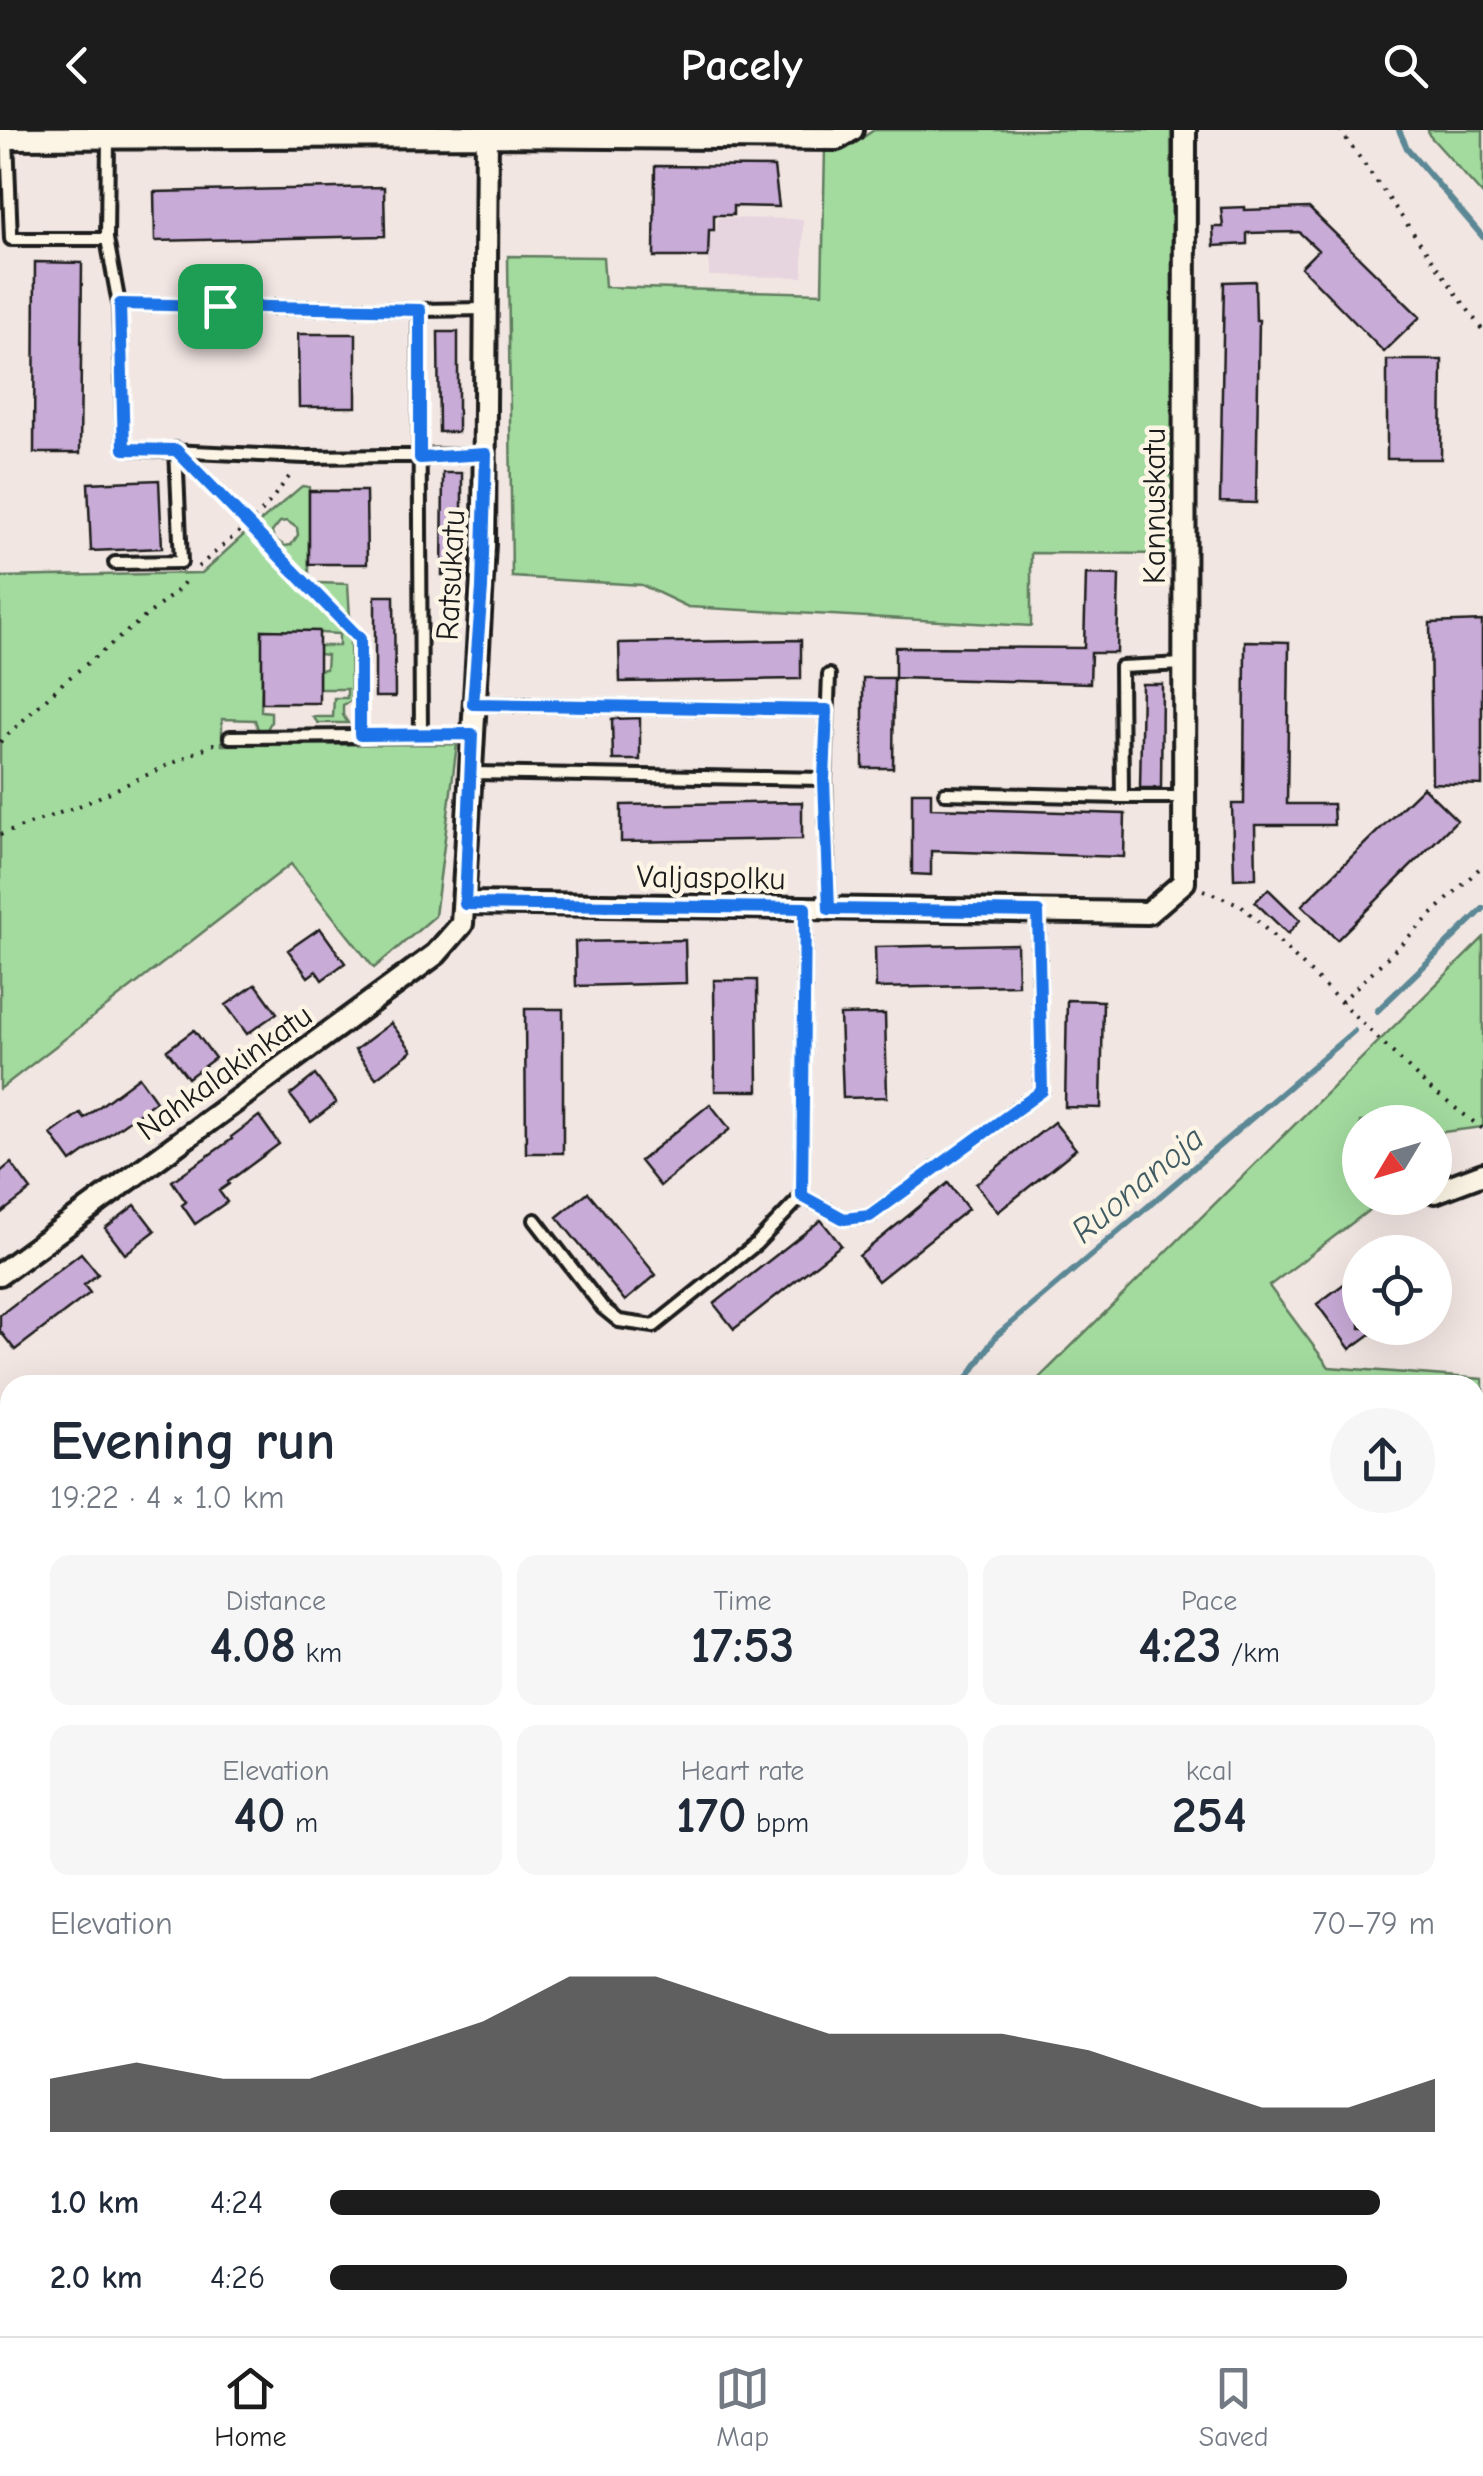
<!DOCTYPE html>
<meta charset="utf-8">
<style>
:root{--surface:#fff;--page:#f6f6f7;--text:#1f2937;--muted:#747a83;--line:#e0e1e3;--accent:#1c1c1c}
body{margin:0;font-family:"Comic Neue",sans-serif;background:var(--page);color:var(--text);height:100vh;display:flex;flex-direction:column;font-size:38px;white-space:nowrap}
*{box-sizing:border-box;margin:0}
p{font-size:32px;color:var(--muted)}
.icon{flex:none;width:55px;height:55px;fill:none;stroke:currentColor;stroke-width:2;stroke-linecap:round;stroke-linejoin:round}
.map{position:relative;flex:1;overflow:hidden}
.details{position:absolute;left:0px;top:1245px;width:1485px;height:962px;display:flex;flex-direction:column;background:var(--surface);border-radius:30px 30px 0 0;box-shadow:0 10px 40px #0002}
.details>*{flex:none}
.needle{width:65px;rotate:232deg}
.controls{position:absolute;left:1342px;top:975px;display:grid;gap:20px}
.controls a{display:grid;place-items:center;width:110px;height:110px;border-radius:50%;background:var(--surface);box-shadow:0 10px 40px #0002;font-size:50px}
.pin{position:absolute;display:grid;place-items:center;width:85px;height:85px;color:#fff;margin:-42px;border-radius:20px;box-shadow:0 5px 15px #0006}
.round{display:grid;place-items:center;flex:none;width:105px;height:105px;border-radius:52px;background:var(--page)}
.headline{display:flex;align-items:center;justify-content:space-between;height:170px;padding:0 50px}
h1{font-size:55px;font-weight:700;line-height:75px}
.metrics{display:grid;grid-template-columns:repeat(3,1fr);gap:15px;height:170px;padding:10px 50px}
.metrics div{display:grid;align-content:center;border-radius:20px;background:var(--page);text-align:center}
.metrics b{font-size:50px;font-weight:700}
.metrics small{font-size:28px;font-weight:400}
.metrics p{font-size:28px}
.chart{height:280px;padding:20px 50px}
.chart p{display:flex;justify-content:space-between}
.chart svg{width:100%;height:180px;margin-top:10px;fill:var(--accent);opacity:.7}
ul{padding:0 50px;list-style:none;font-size:32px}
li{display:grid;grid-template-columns:160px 120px 1fr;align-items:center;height:75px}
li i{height:25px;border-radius:12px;background:var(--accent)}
header{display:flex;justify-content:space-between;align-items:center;height:130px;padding:0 50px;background:var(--accent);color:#fff;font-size:45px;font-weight:700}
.tabs{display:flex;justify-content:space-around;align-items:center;height:140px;border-top:2px solid var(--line);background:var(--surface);font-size:28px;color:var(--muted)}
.tabs a{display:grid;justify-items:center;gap:5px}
.tabs .selected{color:var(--accent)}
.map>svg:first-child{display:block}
</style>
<header><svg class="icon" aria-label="back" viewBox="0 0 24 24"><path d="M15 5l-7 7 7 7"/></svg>Pacely<svg class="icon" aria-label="search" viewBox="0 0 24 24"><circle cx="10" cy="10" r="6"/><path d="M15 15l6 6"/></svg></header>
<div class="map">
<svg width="1483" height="2206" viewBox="0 0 1483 2206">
<rect width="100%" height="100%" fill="#f2e6e2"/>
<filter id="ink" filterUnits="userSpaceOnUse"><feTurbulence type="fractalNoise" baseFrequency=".01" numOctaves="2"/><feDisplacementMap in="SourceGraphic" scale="20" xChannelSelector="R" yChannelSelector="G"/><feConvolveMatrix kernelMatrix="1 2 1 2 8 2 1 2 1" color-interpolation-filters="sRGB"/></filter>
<g filter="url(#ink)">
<path fill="#e6d4df" d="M718 88 803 89V147L709 146V101H717Z
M0 1801 10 1808V2198H369L376 2206H0Z"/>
<path fill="#a3db9f" stroke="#607c5e" stroke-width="2.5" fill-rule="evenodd" d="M874 0H1171L1174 424 1031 423V496L688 477 642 455 512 447 508 126 603 127 605 157 822 163 825 18 846 19Z
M1428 0H1483V65L1429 5Z
M302 356 309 357V444L297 441 254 397ZM287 391 297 398 298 405 291 415 285 416 274 409 272 402 280 392Z
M247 402 342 498 350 512 351 571 343 575V585L348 593H318L313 587H333L334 568H347V559H319V540L326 539 327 525 319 524V516H339V504L263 500 261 581 271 582V592L266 601 259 602 255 590 222 589V615L457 614 435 786 374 838 291 734 0 959V447L202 443Z
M317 453 348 454 350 488 346 489 317 460Z
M1483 808V997L1435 1003V992H1360V1068H1385L1269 1156 1329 1237 1483 1249V1379H1475V1255H1032Z
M0 1401H10V1476L0 1473Z
M1475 1407H1483V1928L1475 1933Z
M1483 2063V2206H1428L1414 2198H1475V2069Z"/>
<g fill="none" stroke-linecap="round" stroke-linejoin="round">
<path stroke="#5c8896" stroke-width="6" d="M1399 0 1407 18 1483 107
M1377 881 1483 779
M963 1255 996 1206 1354 901
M506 2206 509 2199"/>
</g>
<path fill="#c9abd7" stroke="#1c1c1c" stroke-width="2.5" d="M655 36 774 37 779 77 733 76V85H714V100H709L708 127H654Z
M384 57 385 106 155 111 154 62Z
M1245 77V80L1309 78 1420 187 1384 222 1301 137 1318 120 1299 102 1247 103V114L1214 116 1213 97H1223L1221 78Z
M35 132 82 133 80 323H34Z
M1255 151 1256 190H1259L1256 373 1220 372 1224 152Z
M438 202H458V302H439Z
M298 204H356V277H299Z
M1387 230H1442L1441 329H1387Z
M443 343H462V445H442Z
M159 350 162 418 91 421 88 353Z
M309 361H366L367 434H309Z
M1086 444 1119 445 1117 523H1091L1090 553 895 548V517L1084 518Z
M375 466H394L395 567H375Z
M1482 491V655L1432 653 1430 493Z
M262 500 319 501V573H262Z
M801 510V549L620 552 619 513Z
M1245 511 1289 512 1287 674H1333L1334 695H1255L1256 748 1234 749 1232 674H1244Z
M863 548H894L893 638H863Z
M1142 554H1162L1161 658H1140Z
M640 588V630H613L612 589Z
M1423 657 1457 690 1337 810 1302 775Z
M912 662H931V678L1125 684 1124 727 931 721V745L912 744Z
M802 672V709L621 712V675Z
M1268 759 1300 790 1288 804 1255 772Z
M320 798 345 833 322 850 316 841 308 847 288 820Z
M685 810 686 853 576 856 575 812Z
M1017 814 1018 855 876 858 875 817Z
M714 850H757L758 961H715Z
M256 854 277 883 247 904 226 875Z
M1067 870 1103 871 1101 978 1065 977Z
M525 879H563V1023H526Z
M885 884 887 967 843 968 840 885Z
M391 893 412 921 376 948 355 920Z
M194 900 215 928 188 948 167 920Z
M315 945 336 973 311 992 290 965Z
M139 947 156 971 71 1032 51 1004 80 983 84 988Z
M710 974 730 999 660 1056 640 1031Z
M259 986 279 1014 228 1052 229 1054 219 1061 227 1072 195 1094 182 1075 186 1072 172 1051 232 1009 231 1007Z
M1054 992 1076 1019 998 1082 976 1054Z
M11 1033 31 1060 0 1084V1042Z
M948 1053 968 1079 878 1151 859 1126Z
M588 1062 656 1145 625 1171 557 1087Z
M135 1075 155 1101 125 1124 105 1098Z
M821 1090 841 1115 734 1199 714 1174Z
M81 1123 98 1144 84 1155 90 1163 15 1220 0 1201V1185Z
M1360 1142V1198H1379L1350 1219 1317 1174Z"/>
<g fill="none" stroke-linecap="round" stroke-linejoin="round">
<g stroke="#1c1c1c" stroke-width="18">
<path id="lane" d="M7 8 11 109H107L108 8
M107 109 119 174
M419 180 119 174 124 319 305 327 484 325
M115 433 181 432 176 319
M829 545 825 649 829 778
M473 574 827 580
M421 605 419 180 487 179
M230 607 471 605
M471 643 825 649
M945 663 1122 667 1121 537 1184 534
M1122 667H1184
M802 1066 844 1089 870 1086 1042 961 1038 782
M535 1090 603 1178 619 1191 654 1196 756 1114 802 1066 805 778
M0 1989 10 1986
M59 2206 72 2198"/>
</g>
<g stroke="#1c1c1c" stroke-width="28">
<path id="street" d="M0 8 487 6 837 9 852 0
M465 773 1148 783 1184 752 1185 0
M1435 1062 1483 1044
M0 1144 436 824 462 794 484 414 487 0"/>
</g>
<g stroke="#1c1c1c" stroke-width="38">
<path id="secondary" d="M0 1694 10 1702
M1475 1955 1483 1950
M541 2198 557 2206
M1154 2206 1165 2198"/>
</g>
<path stroke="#1c1c1c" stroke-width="4" stroke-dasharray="2.5 8" stroke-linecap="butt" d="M1340 0 1483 201
M192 338 359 509 360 590
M198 437 260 384 293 342
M0 612 64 552 176 462 188 448
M0 705 84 674 216 613
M1203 760 1241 775 1429 958 1483 999
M1341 872 1483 735
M0 1770 10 1778
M1475 2041 1483 2035
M429 2198 439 2206
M1243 2206 1254 2198"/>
<use href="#lane" stroke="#fcf5e5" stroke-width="10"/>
<use href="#street" stroke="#fcf5e5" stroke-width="20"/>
<use href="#secondary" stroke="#fcf5e5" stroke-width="30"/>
<path stroke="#1c1c1c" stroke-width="6" stroke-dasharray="15 8" stroke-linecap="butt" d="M0 1387H10
M1475 1394H1483
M0 1491 10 1493
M1345 2198 1358 2206"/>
</g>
</g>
<g fill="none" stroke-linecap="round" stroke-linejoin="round" filter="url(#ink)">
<g stroke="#fff" stroke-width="20">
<path id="route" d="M120 174 420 180V328L486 324 482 458 473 574 827 580 824 649 829 779 1038 782 1042 961 870 1086 844 1089 802 1066 805 778 465 774 472 604 360 605V509L176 320 124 319Z"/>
</g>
<use href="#route" stroke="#1a73e8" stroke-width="12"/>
</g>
<g text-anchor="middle" stroke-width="9" stroke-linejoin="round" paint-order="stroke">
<g font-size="32" fill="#1c1c1c" stroke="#fcf5e5">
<text transform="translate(1154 376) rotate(-90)" y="11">Kannuskatu</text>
<text transform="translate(450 445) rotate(-87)" y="11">Ratsukatu</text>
<text transform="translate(711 747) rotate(1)" y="11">Valjaspolku</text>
<text transform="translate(224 942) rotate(-36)" y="11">Nahkalakinkatu</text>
</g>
<g font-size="35" font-style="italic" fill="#415b63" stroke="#fcf5e5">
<text transform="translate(1137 1054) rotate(-40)" y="12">Ruonanoja</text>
</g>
</g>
</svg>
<div class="controls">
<a><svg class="needle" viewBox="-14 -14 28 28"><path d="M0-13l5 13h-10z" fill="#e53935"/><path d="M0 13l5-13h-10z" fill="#747a83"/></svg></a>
<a><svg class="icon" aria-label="locate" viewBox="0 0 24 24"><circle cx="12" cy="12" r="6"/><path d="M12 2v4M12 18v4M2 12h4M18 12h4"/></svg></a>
</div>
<div class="pin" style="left:220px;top:176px;background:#1e9e55"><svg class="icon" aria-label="arrive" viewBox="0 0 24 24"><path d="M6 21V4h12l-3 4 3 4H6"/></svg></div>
<section class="details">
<div class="headline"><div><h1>Evening run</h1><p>19:22 · 4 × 1.0 km</p></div><a class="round"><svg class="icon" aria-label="share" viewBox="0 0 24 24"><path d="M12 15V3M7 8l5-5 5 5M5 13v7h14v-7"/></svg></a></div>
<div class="metrics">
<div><p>Distance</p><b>4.08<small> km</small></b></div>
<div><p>Time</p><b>17:53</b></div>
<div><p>Pace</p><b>4:23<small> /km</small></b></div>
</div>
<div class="metrics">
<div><p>Elevation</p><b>40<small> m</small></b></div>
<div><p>Heart rate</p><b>170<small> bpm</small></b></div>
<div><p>kcal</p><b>254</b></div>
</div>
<div class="chart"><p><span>Elevation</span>70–79 m</p>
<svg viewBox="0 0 160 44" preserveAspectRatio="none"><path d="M0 44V31L10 27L20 31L30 31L40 24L50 17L60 6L70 6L80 13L90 20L100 20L110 20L120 24L130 31L140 38L150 38L160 31V44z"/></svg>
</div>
<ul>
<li><b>1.0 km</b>4:24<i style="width:95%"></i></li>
<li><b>2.0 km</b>4:26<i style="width:92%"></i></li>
</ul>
</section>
</div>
<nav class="tabs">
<a class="selected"><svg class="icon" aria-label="home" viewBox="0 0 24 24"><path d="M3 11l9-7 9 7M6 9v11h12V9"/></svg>Home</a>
<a><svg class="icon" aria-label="map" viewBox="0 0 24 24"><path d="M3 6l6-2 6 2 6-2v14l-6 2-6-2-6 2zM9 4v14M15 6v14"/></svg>Map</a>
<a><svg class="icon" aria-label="saved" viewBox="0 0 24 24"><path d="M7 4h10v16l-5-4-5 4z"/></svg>Saved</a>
</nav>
